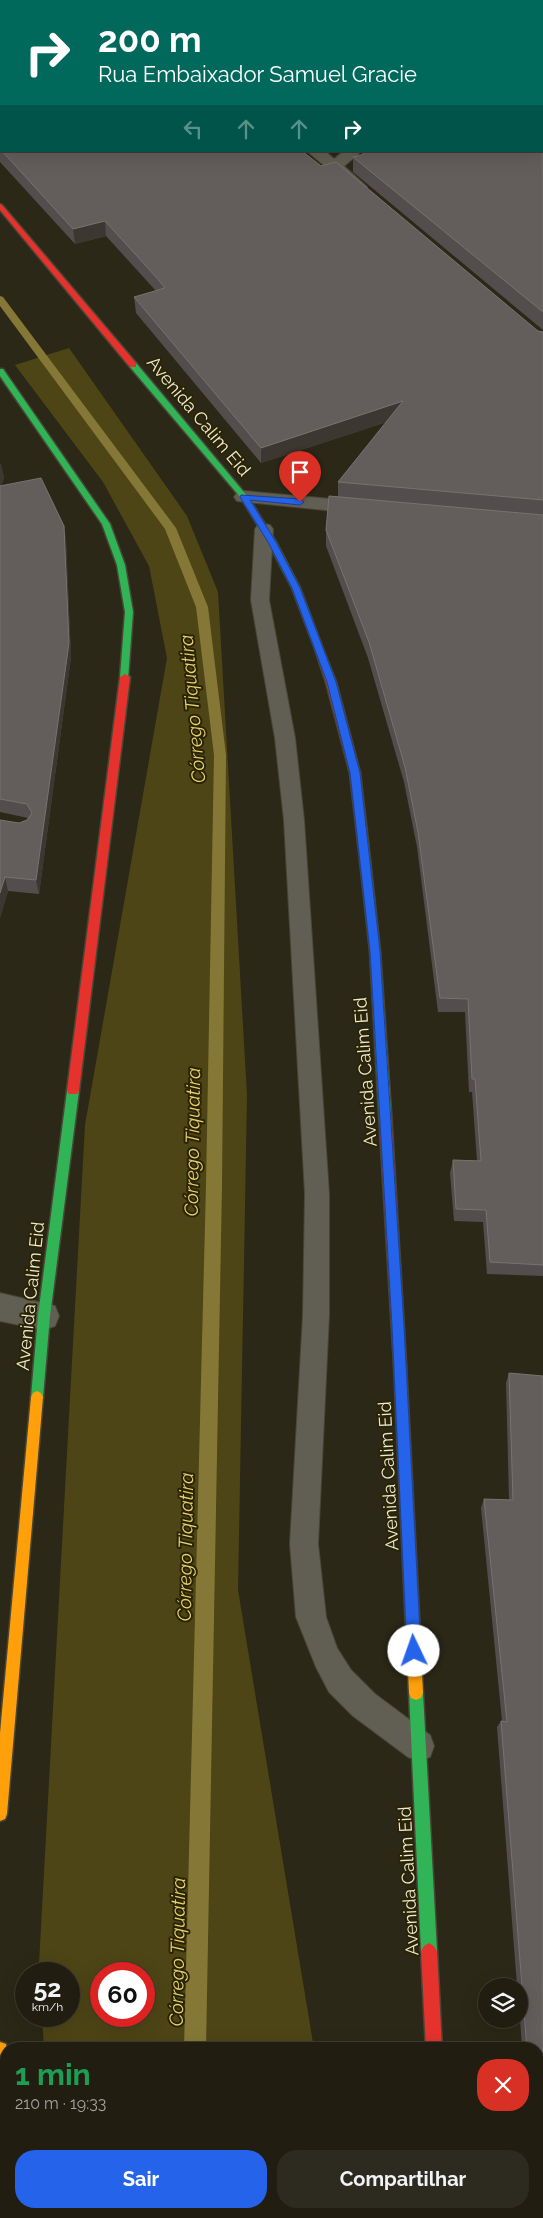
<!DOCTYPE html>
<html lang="pt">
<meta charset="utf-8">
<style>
body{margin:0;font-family:Raleway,sans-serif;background:#2d2b1f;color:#f1f3f6;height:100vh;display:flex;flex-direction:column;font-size:19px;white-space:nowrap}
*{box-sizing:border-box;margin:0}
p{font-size:16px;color:#a2a29f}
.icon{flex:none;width:28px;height:28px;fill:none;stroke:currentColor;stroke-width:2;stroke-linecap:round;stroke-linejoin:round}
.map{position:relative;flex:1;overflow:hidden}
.panel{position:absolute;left:0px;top:2042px;width:544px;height:176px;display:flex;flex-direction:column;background:#211e11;border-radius:20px 20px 0 0;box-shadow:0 5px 20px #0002,0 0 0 1px #3e3c31}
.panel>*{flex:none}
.hud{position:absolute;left:0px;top:0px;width:544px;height:152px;box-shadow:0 5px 20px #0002,0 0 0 1px #3e3c31;background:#00695c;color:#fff;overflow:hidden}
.buttons{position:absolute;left:478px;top:1978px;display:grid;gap:10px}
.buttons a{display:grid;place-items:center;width:50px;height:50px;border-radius:50%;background:#211e11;box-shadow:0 5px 20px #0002,0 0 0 1px #3e3c31;font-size:25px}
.speed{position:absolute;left:15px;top:1962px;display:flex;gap:10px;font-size:25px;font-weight:700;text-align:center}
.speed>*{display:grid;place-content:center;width:65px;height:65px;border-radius:50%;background:#211e11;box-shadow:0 5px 20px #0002,0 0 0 1px #3e3c31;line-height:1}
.speed small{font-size:12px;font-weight:400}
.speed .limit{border:8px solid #d22;background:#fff;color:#111}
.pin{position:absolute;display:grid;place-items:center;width:42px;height:42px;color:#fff;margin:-51px -21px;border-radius:50% 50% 50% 0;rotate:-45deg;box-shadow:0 0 5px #0007}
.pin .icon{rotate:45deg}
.me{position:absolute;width:55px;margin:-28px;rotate:357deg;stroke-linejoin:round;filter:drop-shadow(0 0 4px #0008)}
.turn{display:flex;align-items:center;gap:18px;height:105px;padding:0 15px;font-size:22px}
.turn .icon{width:65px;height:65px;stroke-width:2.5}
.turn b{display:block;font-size:35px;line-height:42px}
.lanes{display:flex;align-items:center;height:48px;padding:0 15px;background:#0003;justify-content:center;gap:25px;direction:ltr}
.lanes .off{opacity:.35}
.round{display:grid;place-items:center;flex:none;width:52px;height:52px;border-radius:20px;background:#2d2b1f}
.headline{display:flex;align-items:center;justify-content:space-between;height:85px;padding:0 15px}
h1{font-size:30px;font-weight:700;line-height:38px;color:#1e9e55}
.cta{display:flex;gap:10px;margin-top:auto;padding:10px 15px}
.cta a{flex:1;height:58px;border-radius:20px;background:#2563eb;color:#fff;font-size:20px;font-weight:700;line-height:58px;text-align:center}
.cta a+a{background:#2d2b1f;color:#f1f3f6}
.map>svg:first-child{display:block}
</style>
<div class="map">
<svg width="543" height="2218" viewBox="0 0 543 2218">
<rect width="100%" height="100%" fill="#2c2817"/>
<path fill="#4e4516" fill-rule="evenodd" d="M69 348 187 516 218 592 247 1095 238 1590 314 2049H44L42 2016H69V1974H40L39 1964 85 1125 167 658 149 566 103 482 15 365ZM101 1974H144V2016H101Z
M71 2213V2212L298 2213 297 2218H73Z"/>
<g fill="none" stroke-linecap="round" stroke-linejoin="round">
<path fill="#857837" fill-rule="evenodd" d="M0 296 3 297 176 528 208 607 226 755 222 1185 206 2049H184L206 1185 214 755 196 607 165 529 0 306Z
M181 2212H203L202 2218H180Z"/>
<g stroke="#494637" stroke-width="2">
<path id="lane" d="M264 524 270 525 273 529 269 600 295 738 304 820 329 1194V1315L318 1544 326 1617 337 1648 351 1670 375 1694 430 1735 434 1746 430 1757 419 1761 408 1757 353 1716 329 1692 316 1667 296 1617 290 1544 303 1315 305 1194 284 820 275 738 251 600 255 529 258 525Z"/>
</g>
<g stroke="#494637" stroke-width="2">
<path id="street" d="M307 151H325L334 159 344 151H362L344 166 367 187 365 190H353Z
M244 491 364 502 371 504 374 508 371 512 364 514 237 501 234 497 237 493Z
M0 1293 55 1306 59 1316 55 1326 44 1330 0 1321Z"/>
</g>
<g stroke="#494637" stroke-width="3">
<path id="fast" d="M130 363H136L248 497 276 542 300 588 323 649 322 651 319 652 315 649 292 588 268 542 241 498 130 367Z
M0 369H3L110 524 125 565 133 612 128 679 125 680 120 677 125 612 117 565 102 524 0 376Z
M363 838 368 842 380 951 391 1112 389 1115H381L379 1112 370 951 358 842Z
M73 1086 77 1088 79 1091 50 1316 43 1397 41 1401 37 1403 33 1401 31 1397 38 1316 67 1091 69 1088Z
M416 1686 421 1688 423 1693 437 1951 434 1956 429 1959 424 1956 421 1951 409 1693 411 1688Z
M395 2212H411L410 2218H394Z"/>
</g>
<g stroke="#494637" stroke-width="3">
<path id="slow" d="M400 1358 404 1360 406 1364 423 1693 421 1698 416 1700 411 1698 409 1693 394 1364 396 1360Z
M37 1391 41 1393 43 1397 7 1814 5 1819 0 1821V1733L31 1397 33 1393Z
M0 2042 6 2044 7 2049 6 2207 0 2205Z"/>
</g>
<g stroke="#494637" stroke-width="3">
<path id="jam" d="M0 204 2 205 136 363V367H130L0 210Z
M319 646 323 649 336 682 360 773 368 842 363 846 358 842 350 773 326 682 315 649Z
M125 674 130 677 79 1091 77 1094H69L67 1091 120 677Z
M385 1107 389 1109 391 1112 406 1364 404 1368 400 1370 396 1368 394 1364 379 1112 381 1109Z
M429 1943 434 1946 437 1951 442 2049H426L421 1951 424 1946Z
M436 2212H452L453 2218H437Z"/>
</g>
<use href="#lane" fill="#615e53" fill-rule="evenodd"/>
<use href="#street" fill="#615e53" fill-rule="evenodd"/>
<use href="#fast" fill="#30b455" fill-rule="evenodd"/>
<use href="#slow" fill="#ff9f0a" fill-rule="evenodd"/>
<use href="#jam" fill="#e5322d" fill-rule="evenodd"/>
</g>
<path fill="#534d4d" d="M0 0H543V330L353 172V157L542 151V1H1V151H302L321 166 538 331 543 332V1276L487 1274 483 1222 454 1221 450 1173 453 1160 477 1161 472 1092H469L465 1012H438L417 847 404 782 368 658 326 546V530L338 496V482L387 422 261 463 136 313 134 297 156 291 106 236 75 244 0 162Z
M0 463 4 478 1 486 64 526 66 540 71 657 39 894 8 891 0 918V820L19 823 27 820 28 818 0 812Z
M509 1373 543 1376V2206H540L538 2205V2049H522L519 2003V1986H517L497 1727 501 1721H502L481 1508 484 1499 509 1500 506 1383Z"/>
<path fill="#3c3731" d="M105 221 106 236 75 244 73 229Z
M403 401 402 417 261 463V448Z
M1 463 4 478 0 489V467Z
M64 526 66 540 71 657 39 894 36 880Z
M5 877 8 891 0 918V893Z"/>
<path fill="#635e5c" stroke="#78736f" d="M0 0H543V90L542 91V1H1V151L0 149V20L1 15 0 14Z
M542 101H543V312L353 157 361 155 366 151H542Z
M2 151H302L321 166 336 162 538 331 543 332V500L338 482 403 401 261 448 134 297 165 288 156 277 105 221 73 229Z
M41 478 64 526 69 643 36 880 5 877 0 893V820L19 823 27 820 32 813 27 804 0 799V486Z
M329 496 543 515V1265L490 1262 486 1210 456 1209 453 1160 481 1161 475 1079H472L468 999 440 998 418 832 405 767 369 642 326 530Z
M509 1373 543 1376V2206H540L538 2179V2049H527L501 1721 507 1722 484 1499 513 1500Z"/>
<path fill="#2563eb" stroke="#184099" d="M241 495 300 499 304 502 300 505 250 500 276 542 300 588 336 682 360 773 380 951 404 1326 421 1651 419 1656 414 1658 409 1656 407 1651 392 1326 370 951 350 773 327 682 292 588 268 542 240 497Z"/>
<g text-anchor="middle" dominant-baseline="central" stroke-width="4" stroke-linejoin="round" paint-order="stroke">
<g font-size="18" fill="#ece9d6" stroke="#2b2404">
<text transform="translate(199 416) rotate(50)">Avenida Calim Eid</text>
<text transform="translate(365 1072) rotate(-94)">Avenida Calim Eid</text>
<text transform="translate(30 1296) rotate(-84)">Avenida Calim Eid</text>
<text transform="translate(388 1476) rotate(-93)">Avenida Calim Eid</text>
<text transform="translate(408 1881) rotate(-93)">Avenida Calim Eid</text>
</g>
<g font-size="19" font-style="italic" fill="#e6d16e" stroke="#2b2404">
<text transform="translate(192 709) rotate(-95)">Córrego Tiquatira</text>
<text transform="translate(192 1142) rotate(-89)">Córrego Tiquatira</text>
<text transform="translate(185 1547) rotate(-89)">Córrego Tiquatira</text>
<text transform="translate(177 1952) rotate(-89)">Córrego Tiquatira</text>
</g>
</g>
</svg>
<div class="buttons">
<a><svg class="icon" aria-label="layers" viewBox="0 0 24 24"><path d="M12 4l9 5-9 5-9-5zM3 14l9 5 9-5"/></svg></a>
</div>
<div class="speed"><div>52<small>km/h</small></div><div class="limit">60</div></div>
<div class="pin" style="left:300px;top:502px;background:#d93025"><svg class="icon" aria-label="arrive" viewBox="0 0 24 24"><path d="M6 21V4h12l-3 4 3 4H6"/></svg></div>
<svg class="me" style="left:414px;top:1651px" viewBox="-20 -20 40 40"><circle r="19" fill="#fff"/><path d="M0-13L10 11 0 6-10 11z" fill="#2563eb"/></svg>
<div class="hud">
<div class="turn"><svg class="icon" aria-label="right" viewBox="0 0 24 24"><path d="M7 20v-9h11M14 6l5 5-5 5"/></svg><div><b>200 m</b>Rua Embaixador Samuel Gracie</div></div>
<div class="lanes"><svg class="icon off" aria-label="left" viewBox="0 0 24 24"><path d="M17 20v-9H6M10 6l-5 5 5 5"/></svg><svg class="icon off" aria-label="ahead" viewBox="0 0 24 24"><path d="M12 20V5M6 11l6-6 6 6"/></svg><svg class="icon off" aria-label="ahead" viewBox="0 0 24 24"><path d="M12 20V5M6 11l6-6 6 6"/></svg><svg class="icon" aria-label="right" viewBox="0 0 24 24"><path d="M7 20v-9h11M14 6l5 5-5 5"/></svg></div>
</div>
<section class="panel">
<div class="headline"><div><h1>1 min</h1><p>210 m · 19:33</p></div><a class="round" style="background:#d93025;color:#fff"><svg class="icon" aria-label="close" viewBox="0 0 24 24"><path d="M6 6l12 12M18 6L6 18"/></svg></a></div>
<div class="cta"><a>Sair</a><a>Compartilhar</a></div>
</section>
</div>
